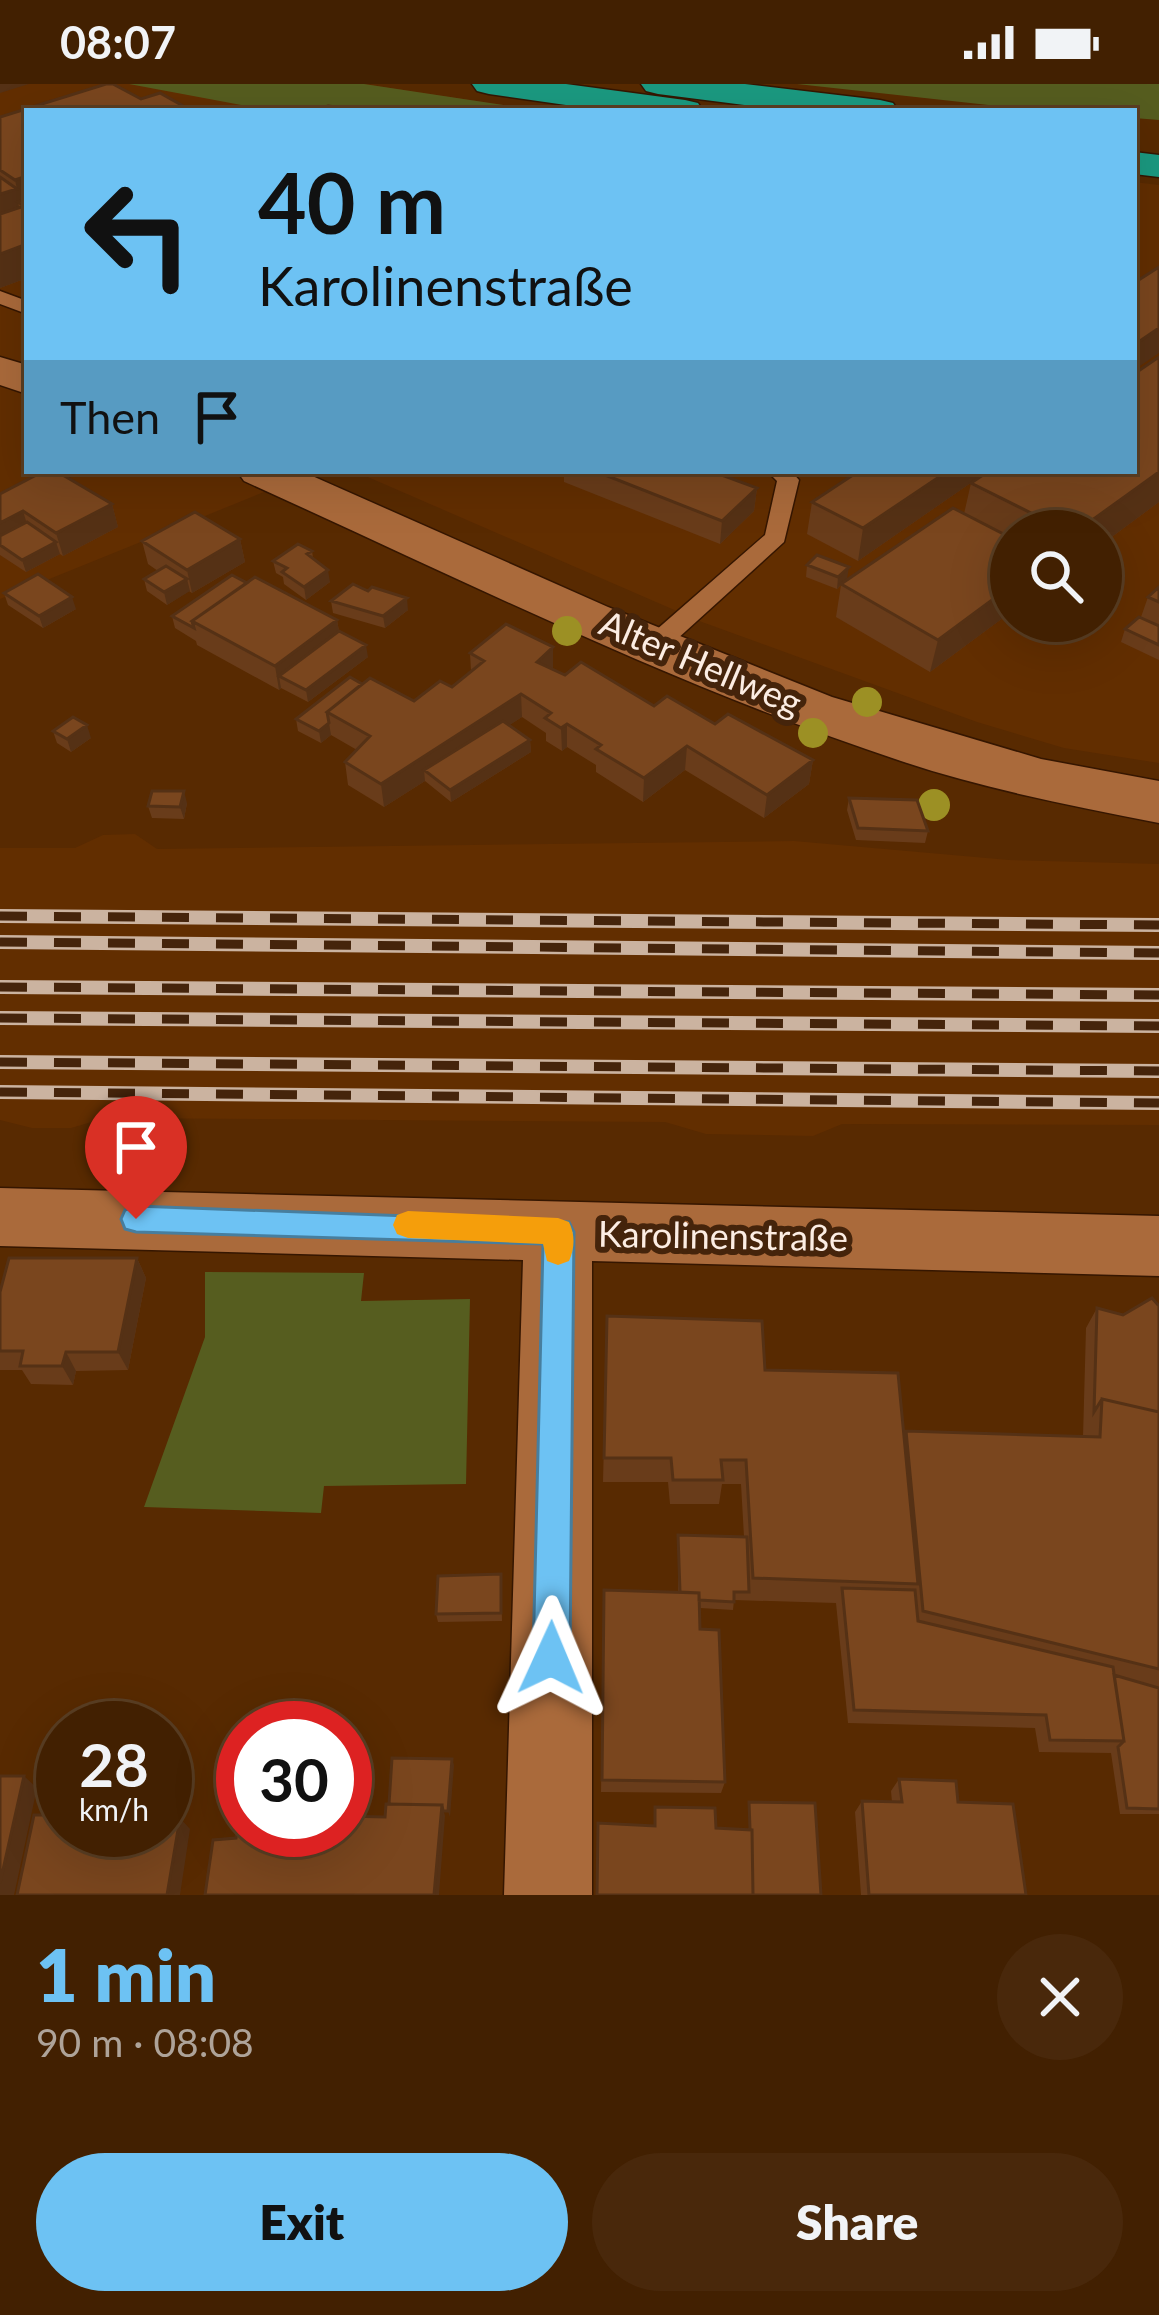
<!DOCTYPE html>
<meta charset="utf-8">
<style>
body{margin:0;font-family:Lato,sans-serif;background:#49280b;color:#f1f3f6;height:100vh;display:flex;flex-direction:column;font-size:45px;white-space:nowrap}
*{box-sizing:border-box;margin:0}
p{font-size:39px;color:#aea399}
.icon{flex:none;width:66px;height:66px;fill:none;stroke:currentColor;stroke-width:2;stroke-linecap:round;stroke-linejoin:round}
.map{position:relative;height:1811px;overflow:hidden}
.drawer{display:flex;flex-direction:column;background:#422001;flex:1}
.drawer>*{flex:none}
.hud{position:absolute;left:24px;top:24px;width:1113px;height:366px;border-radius:0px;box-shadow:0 12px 48px #0002,0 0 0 3px #5a3e23;background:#6dc2f3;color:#111;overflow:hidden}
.controls{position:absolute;left:990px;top:426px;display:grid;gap:24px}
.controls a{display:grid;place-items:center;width:132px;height:132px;border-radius:50%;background:#422001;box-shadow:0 12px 48px #0002,0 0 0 3px #5a3e23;font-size:60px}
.speed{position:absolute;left:36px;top:1617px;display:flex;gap:24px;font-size:60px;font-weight:700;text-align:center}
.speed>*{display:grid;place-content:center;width:156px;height:156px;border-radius:50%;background:#422001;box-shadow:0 12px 48px #0002,0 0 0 3px #5a3e23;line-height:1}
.speed small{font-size:30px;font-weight:400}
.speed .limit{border:18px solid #d22;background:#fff;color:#111}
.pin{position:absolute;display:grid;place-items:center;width:102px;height:102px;color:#fff;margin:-123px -51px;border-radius:50% 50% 50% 0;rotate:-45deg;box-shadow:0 0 12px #0007}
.pin .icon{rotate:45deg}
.me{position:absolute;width:132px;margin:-66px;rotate:1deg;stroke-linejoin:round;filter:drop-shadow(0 0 9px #0008)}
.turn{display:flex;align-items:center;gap:42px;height:252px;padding:0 36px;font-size:54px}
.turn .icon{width:156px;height:156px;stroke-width:2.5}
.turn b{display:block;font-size:84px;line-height:102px}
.then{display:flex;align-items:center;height:114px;padding:0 36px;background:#0003;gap:24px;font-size:45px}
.round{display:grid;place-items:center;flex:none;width:126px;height:126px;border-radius:63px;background:#49280b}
.summary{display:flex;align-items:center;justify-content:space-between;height:204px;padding:0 36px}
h1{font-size:72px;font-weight:800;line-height:90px;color:#6dc2f3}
.button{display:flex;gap:24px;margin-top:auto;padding:24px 36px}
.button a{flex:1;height:138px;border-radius:72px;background:#6dc2f3;color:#111;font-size:48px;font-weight:800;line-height:138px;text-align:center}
.button a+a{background:#49280b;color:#f1f3f6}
.status{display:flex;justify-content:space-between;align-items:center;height:84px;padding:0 60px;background:#422001;direction:ltr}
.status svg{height:33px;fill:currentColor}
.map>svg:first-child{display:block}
</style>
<div class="status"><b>08:07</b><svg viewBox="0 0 49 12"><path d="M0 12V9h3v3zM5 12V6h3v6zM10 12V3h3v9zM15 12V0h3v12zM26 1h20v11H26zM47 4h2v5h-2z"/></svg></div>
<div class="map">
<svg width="1159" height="1811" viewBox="0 0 1159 1811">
<rect width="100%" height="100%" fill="#582a01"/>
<path fill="#622e00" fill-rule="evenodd" d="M0 0H364L543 27H27V387H316L0 515Z
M1134 98 1159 101V679L1064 664 977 638 702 538 354 387H1134ZM1011 447H1101V537H1011Z
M135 750 157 765 794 757 1009 776 1159 780V1041L842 1040 813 1052 706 1050 665 1038 105 1034 71 1044H32L0 1036V764H75L103 751Z"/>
<path fill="#565d1f" d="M129 0H364L543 27H274Z
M797 0H1159V36L1134 34V27H1042Z
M205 1188 364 1189 361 1217 470 1215 466 1400 324 1402 321 1429 144 1423 205 1253Z"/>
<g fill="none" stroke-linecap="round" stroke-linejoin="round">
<g stroke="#351600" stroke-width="3">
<path id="lane" d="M0 207 27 217V230L0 220Z
M51 387H79L0 427V411Z
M767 387H791L799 396 784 458 665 566H647L644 560 647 554 765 451 777 397Z"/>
</g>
<g stroke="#351600" stroke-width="3">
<path id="street" d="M0 1104 1159 1132V1192L592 1177V1811H504L523 1176 0 1162Z"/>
</g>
<g stroke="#351600" stroke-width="3">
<path id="secondary" d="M0 273 27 281V310L0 301Z
M237 387H301L608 523 832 613 1041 675 1159 697V739C1072 722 985 705 901 677 674 602 461 495 244 397Z"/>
</g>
<g stroke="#351600" stroke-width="3">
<path id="highway" d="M472 0H566L685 16 698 19 703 27H608L489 10 477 7Z
M641 0H745L880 16 893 19 898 27H792L658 10 646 7Z
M1134 68 1159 71V93L1134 90Z"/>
</g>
<use href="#lane" fill="#aa6a3b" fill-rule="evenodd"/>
<use href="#street" fill="#aa6a3b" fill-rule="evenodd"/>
<use href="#secondary" fill="#aa6a3b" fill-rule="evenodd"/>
<use href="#highway" fill="#1b9a81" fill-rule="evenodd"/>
<g stroke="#cbb3a0" stroke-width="14">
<path id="rail" d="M0 832 1159 841
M0 858 1159 869
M0 903 1159 911
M0 934 1159 942
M0 978 1159 987
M0 1008 1159 1019"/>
</g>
<use href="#rail" stroke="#45240b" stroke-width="9" stroke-dasharray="27" stroke-linecap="butt"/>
</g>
<g fill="#9c9024">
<circle cx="567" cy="547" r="15"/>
<circle cx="867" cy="618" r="15"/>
<circle cx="813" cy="649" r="15"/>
<circle cx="934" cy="721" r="16"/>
</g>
<path fill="#693c1a" d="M106 0 27 194 0 204V33Z
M564 387H711L757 404 754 427 720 460 564 398Z
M988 387 858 477 807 450 812 418Z
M971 399 1159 418 1101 461V447H1011V528L930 588 836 533 841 501 837 505 806 493 807 481 847 495 842 499 964 430Z
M0 410 112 420 118 443 63 472 60 470 26 488 0 471Z
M240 455 245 478 192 509 189 507 167 521 147 507 144 495 158 487 148 480 142 457Z
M312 467 313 474 330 498 306 516 284 500 283 493 276 489 273 477Z
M247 499 337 536 339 547 368 573 308 618 281 604 279 606 197 561 196 557 175 544 172 532Z
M1159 503V576L1121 558 1125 545 1141 533 1148 513Z
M4 509 76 525 43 544 8 521Z
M331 517 408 526 385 544 333 529Z
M470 569 553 586 654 622 715 640 813 676 809 700 764 734 685 686 643 718 596 688V681L567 663 562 667 546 657V649L522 633 509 641 530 656 531 668 451 718 425 697 384 723 348 701 345 678 357 666 331 651 321 659 298 647 296 635 362 600 414 617 452 603 471 587Z
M53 647 91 654 71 668 57 659Z
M849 714 928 747 925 759 856 756 847 726Z
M187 719 184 735 152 734 148 722Z
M137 1174 146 1194 128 1286 76 1287 73 1301 31 1300 22 1286H0V1208Z
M1159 1222V1730H1120L1111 1669 1039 1668 1035 1644 848 1639 836 1519 734 1516 733 1526 700 1524V1545L725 1698 721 1709 601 1708 604 1506 678 1508V1451L744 1453 741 1400H722L719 1420H670L668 1398H603L607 1232 765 1286 904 1353 906 1347 1083 1353 1086 1244 1097 1224 1123 1231Z
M501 1490 502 1537 438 1538 436 1530Z
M899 1695 958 1718 1026 1811H861L855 1728 862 1717 892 1718 891 1707Z"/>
<path fill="#553115" d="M0 0H29L0 9Z
M27 92V125L18 118 20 127 0 134V110L17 105 15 96Z
M27 160V194L0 204V170Z
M1159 244V269L1134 286V261Z
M948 387H988L858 477 863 444Z
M1159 388V418L1101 461V447H1077Z
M757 404 754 427 720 460 722 437Z
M112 420 118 443 63 472 56 449Z
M23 427 30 450 0 461V439Z
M240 455 245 478 192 509 187 486Z
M56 458 60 470 26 488 22 476Z
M849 483 847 495 837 505 838 493Z
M328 486 330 498 306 516 304 503Z
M187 495 190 507 167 521 164 508Z
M1011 502V528L930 588 938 556Z
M72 513 76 525 43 544 39 532Z
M407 514 408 526 385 544 383 532Z
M337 536 341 559 279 592 281 604 279 606 275 582Z
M366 561 368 573 308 618 306 606Z
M553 563V587L537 578Z
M521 610 522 633 432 692 424 686 425 697 384 723 381 700Z
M329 639 331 651 321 659 319 647Z
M567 640V663L562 667 561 644Z
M87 641 91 654 71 668 67 655Z
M530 656 531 668 451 718 450 706Z
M687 662 685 686 643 718 644 694Z
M813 676 809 700 764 734 767 711Z
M184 707 187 719 184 735 180 723Z
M137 1174 146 1194 128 1286 118 1268Z
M66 1268 76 1287 73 1301 62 1282Z
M452 1675 454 1681 450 1733 448 1727Z
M24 1692 37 1704 14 1811H0V1799Z
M442 1721 445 1732 439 1811H434Z
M180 1734 190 1745 180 1811H167Z"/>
<path fill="#7a461e" stroke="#553115" stroke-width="3" d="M106 0H113L141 15 160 9 192 27H27V92L15 96 0 86V33Z
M328 22 368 27H313Z
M0 93 17 105 0 110Z
M27 115V160L0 170V130L24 122 18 118Z
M1159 183V244L1134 261V199Z
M1159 273V388L1077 447H1067L971 399 989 387H1134V290Z
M44 387H56L112 420 56 449 23 427 0 439V410Z
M595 387H711L757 404 722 437Z
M859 387H948L863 444 812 418Z
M953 424 1011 454V502L938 556 841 500Z
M195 428 240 455 187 486 142 457Z
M27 438 56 458 22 476 0 461V452Z
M298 460 312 467 307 470 328 486 304 503 282 488 287 484 273 477Z
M817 471 849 483 838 493 807 481Z
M166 482 187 495 164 508 144 495Z
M38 490 72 513 39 532 4 509Z
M232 491 247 499 192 537 194 544 172 532Z
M255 493 337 536 275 582 192 537Z
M353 500 368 507 372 503 407 514 383 532 331 517Z
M1159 503V518L1148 513Z
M1139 533 1159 542V561L1125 545Z
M506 540 553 563 537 578 565 591 581 578 654 622 667 612 715 640 728 630 813 676 767 711 687 662 644 694 596 665 601 661 567 640 561 644 545 634 551 629 521 610 381 700 345 678 370 652 327 628 370 594 414 617 440 597 452 603 484 577 470 569Z
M339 547 366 561 306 606 279 592Z
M350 593 362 600 327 628 329 639 319 647 296 635Z
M73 633 87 641 67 655 53 647Z
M503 637 530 656 450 706 424 686Z
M152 707H184L180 723 148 722Z
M849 714 917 716 928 747 858 744Z
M9 1174H137L118 1268H66L62 1282H20L23 1267H0V1208Z
M1152 1214 1159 1222V1328L1102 1315 1094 1328 1097 1224 1123 1231Z
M607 1232 762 1237 765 1286 898 1289 918 1500 753 1494 746 1376H721L723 1396H673L671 1374H604Z
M1102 1315 1159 1328V1585L923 1527 906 1347 1100 1353Z
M678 1451 747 1453 749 1508H734V1518L699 1516V1509L680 1508Z
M501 1490V1529L436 1530 438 1492Z
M842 1504 915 1506 918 1537 1113 1583 1124 1657 1050 1656 1046 1631 854 1626Z
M604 1506 699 1509 700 1545 719 1546 725 1698 602 1696Z
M1114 1591 1159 1604V1725L1127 1724 1118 1663 1124 1657Z
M392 1674 452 1675 448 1727H443L442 1721 389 1720Z
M0 1692H24L0 1799Z
M899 1695 956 1697 958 1718 1013 1720 1026 1811H869L862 1717 902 1718Z
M749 1718 815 1719 821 1811H753L752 1746 750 1745Z
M386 1720 442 1721 434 1811H205L213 1756 236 1754 239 1728H243V1746H345V1732L385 1733Z
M655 1723 715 1724 716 1744 752 1746 753 1811H764H597L598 1739 655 1742Z
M34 1731H63V1746H165V1734H180L167 1811H17Z"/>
<path fill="#6dc2f3" stroke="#477e9e" stroke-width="3" d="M136 1122 569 1138 574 1148 570 1574 564 1587 551 1592 538 1587 533 1574 543 1160 136 1148 125 1145 121 1135 125 1126Z"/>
<path fill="#f59e0b" d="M408 1127 558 1134 569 1138C575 1151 575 1163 569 1177L558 1181 547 1177 543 1160 408 1154 397 1150 393 1141 397 1131Z"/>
<g text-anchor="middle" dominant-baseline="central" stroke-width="12" stroke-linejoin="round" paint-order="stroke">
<g font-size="36" fill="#fcede3" stroke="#45240b">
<text transform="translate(701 578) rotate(23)">Alter Hellweg</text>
<text transform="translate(723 1151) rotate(1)">Karolinenstraße</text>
</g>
</g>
</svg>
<div class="controls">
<a><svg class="icon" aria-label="search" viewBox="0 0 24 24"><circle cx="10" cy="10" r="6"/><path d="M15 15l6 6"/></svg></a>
</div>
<div class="speed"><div>28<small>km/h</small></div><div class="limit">30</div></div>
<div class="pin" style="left:136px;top:1135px;background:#d93025"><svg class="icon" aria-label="arrive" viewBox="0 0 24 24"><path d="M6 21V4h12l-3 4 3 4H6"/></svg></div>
<svg class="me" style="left:551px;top:1574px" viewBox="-20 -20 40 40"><path d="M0-17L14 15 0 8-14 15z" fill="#6dc2f3" stroke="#fff" stroke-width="4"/></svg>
<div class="hud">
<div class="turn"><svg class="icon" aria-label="left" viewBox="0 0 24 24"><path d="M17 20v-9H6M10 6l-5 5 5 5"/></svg><div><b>40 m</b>Karolinenstraße</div></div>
<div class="then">Then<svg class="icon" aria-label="arrive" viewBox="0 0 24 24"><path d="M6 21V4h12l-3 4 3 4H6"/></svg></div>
</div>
</div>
<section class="drawer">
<div class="summary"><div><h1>1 min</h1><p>90 m · 08:08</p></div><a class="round"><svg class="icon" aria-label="close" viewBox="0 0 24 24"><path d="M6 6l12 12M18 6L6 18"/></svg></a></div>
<div class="button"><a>Exit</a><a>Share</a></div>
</section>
